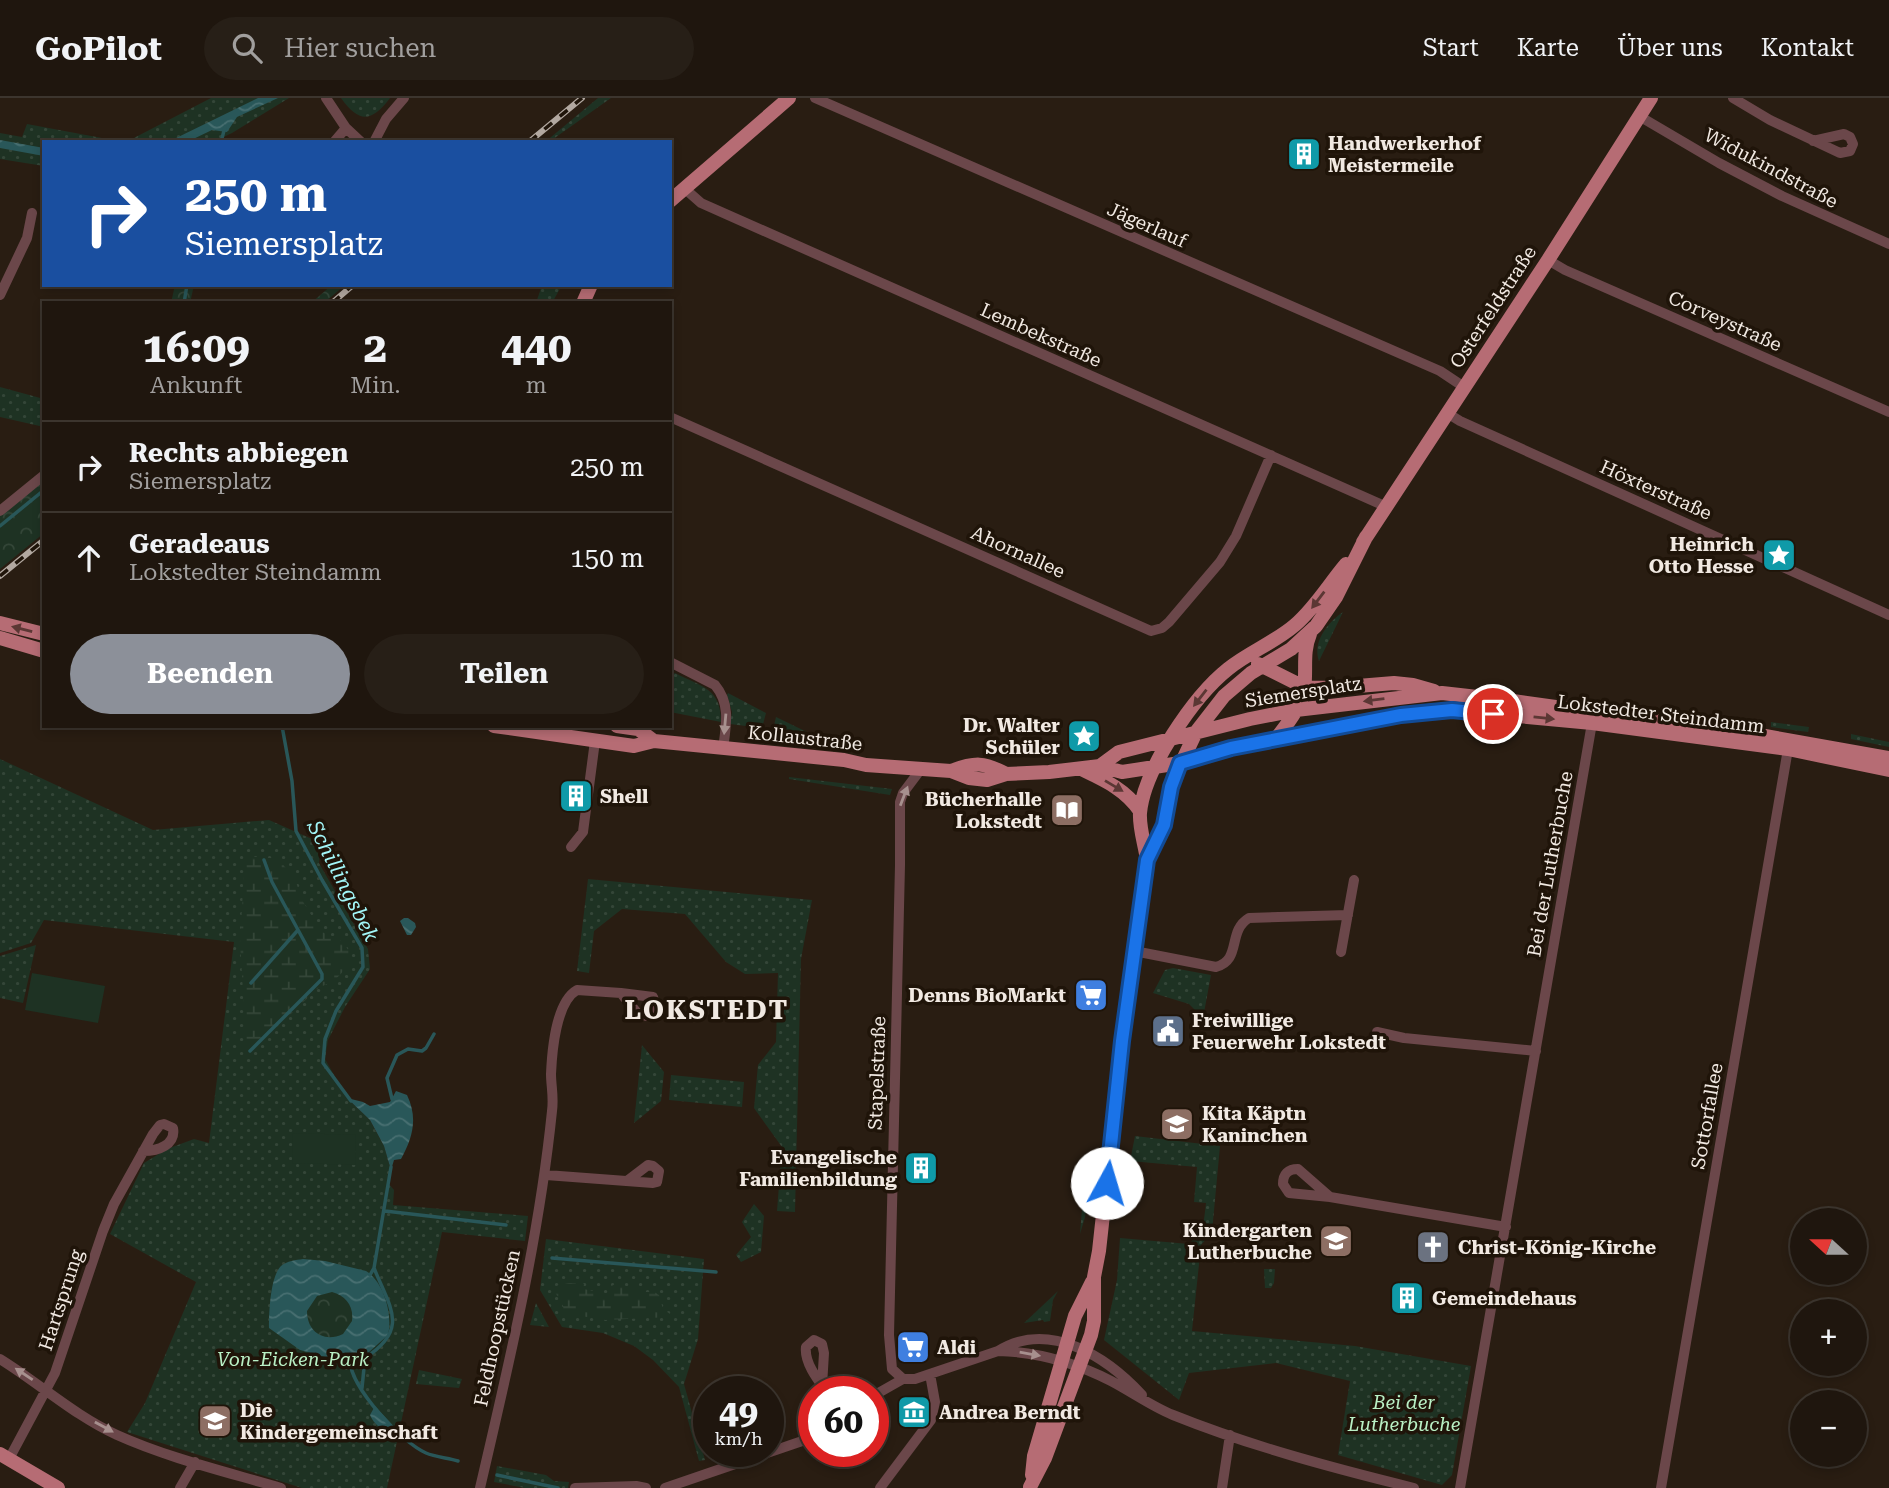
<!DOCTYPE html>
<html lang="de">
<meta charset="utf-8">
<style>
body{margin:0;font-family:"Roboto Serif",serif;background:#271f17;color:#f1f3f6;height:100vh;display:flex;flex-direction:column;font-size:26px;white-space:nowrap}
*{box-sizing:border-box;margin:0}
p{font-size:23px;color:#a19f9e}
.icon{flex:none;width:38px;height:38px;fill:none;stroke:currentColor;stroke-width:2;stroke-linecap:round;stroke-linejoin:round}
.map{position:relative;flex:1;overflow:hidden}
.panel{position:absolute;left:42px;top:203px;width:630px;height:427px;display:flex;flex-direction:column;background:#1f160e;border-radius:0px;box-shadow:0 4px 10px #0003,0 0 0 2px #3c352e}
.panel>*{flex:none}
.guide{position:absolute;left:42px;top:42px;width:630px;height:147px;border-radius:0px;box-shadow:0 4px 10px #0003,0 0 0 2px #3c352e;background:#1a4fa0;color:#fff;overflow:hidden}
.needle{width:46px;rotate:291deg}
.tools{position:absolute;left:1790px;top:1110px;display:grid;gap:14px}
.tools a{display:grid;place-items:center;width:77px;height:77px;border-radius:50%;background:#1f160e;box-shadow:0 4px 10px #0003,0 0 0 2px #3c352e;font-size:35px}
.speed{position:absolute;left:693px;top:1278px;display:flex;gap:14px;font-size:35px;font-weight:700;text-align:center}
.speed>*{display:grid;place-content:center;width:91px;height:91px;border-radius:50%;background:#1f160e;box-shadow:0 4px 10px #0003,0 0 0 2px #3c352e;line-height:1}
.speed small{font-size:18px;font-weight:400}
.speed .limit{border:10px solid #d22;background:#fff;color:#111}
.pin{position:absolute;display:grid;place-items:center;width:60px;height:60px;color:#fff;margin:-30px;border:4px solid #fff;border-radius:50%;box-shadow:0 2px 7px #0007}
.me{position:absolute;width:77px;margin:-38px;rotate:6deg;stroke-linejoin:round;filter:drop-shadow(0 0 5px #0008)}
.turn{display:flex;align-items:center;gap:24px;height:147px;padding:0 28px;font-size:32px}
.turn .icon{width:91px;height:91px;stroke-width:2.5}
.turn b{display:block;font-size:49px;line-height:60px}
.eta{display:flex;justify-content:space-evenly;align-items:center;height:119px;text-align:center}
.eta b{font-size:42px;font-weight:700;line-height:49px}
.primary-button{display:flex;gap:14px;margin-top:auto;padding:14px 28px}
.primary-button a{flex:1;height:80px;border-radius:42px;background:#8c9099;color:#fff;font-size:28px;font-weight:700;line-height:80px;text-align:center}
.primary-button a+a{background:#271f17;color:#f1f3f6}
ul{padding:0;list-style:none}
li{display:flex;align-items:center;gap:21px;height:91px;padding:0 28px;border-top:2px solid #3c352e}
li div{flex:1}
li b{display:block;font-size:26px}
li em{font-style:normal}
header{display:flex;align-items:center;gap:42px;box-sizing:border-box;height:98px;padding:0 35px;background:#1f160e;border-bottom:2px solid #3c352e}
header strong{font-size:33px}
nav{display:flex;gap:38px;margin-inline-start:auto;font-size:24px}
.search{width:490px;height:63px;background:#271f17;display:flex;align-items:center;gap:18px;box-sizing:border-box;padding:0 24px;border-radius:38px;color:#a19f9e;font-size:26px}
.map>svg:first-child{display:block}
</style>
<header>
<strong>GoPilot</strong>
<div class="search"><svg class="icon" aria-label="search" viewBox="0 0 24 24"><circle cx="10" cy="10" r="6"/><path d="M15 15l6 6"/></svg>Hier suchen</div>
<nav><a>Start</a><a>Karte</a><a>Über uns</a><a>Kontakt</a></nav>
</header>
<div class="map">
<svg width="1889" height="1390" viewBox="0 0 1889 1390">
<defs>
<pattern id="green-dots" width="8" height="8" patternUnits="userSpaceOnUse" patternTransform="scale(1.75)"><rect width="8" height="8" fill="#1e3223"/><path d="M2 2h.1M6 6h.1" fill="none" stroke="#344638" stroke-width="1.8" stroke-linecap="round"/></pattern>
<pattern id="forest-crowns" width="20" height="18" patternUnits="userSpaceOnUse" patternTransform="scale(1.75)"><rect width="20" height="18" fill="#1e3223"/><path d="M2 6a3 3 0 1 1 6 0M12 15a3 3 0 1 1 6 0" fill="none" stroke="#344638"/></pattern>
<pattern id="wetland-marsh" width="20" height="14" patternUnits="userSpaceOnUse" patternTransform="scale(1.75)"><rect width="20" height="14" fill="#1e3223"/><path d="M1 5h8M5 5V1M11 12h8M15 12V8" fill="none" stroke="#344638"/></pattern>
<pattern id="water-waves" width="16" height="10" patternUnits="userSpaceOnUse" patternTransform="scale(1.75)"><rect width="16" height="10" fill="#295759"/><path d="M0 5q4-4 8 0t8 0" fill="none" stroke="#486f71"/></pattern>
</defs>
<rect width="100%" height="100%" fill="#291d12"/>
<path fill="url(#green-dots)" d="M211 0H289L232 35 213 44H44V68L0 61V35L22 39 27 26 118 43 130 42Z
M341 0H390C371 25 359 25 341 0Z
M598 0H611L549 44H545Z
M542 187H562L552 205H536Z
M0 289 44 301V329L0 319Z
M1343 514 1319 563C1312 544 1328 524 1343 514Z
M675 575C702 589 721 590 721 624L670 614V579Z
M728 595 766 615 762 630 730 626 732 614 727 597Z
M776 619 811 636V638L773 632Z
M1771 624 1809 629 1808 634 1771 629Z
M1851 636 1889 644V649L1851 641Z
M0 661 153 732 269 722 321 745 319 765 368 851 370 871 345 909 328 942 325 961 347 1000 370 1022 374 1030 384 1048 391 1072 388 1085 394 1092 393 1107 528 1118 525 1143 442 1134 387 1390H302L127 1334 145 1305 196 1184 110 1136 144 1065 167 1051 194 1041 209 1045 234 844 44 822 31 845 0 855Z
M789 679 892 691 890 697 789 681Z
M588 781 812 802 801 861 795 1114 777 1113 782 1049 754 1010 758 967 776 944 778 875 745 876 726 864 685 816 622 811 594 833 589 875 577 873Z
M36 847 23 905 0 900V858Z
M1173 870 1211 877 1203 920 1189 906 1153 895 1165 872Z
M642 947 664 974 661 1003 634 1025Z
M671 977 744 984 742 1009 669 1002Z
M1135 1038 1220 1048 1212 1134 1201 1147 1192 1233 1355 1248 1471 1268 1452 1377 1442 1387 1338 1357 1350 1283 1276 1265 1189 1275 1179 1302 1104 1242 1117 1182 1120 1140 1189 1146 1203 1130 1206 1105 1194 1104 1197 1069 1130 1063Z
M1084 1086 1089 1089 1085 1119 1080 1136Z
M754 1106 764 1118 761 1154 741 1164 736 1157 751 1139 742 1124Z
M546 1141 704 1161 698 1241 684 1286 705 1362 699 1363 679 1289 653 1262 634 1248 603 1235 562 1229 540 1192Z
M1264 1171H1275L1274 1185 1271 1190H1265Z
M1058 1193 1053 1202 1050 1223 1044 1224 1043 1222 1024 1225Z
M536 1205 549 1229 530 1227Z
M419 1272 462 1281 459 1290 416 1286Z
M497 1368 546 1377 554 1383 569 1384 568 1390H525L494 1384Z"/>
<path fill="url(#forest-crowns)" d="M175 187H194L190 205H171Z
M332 187H345L324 205H311Z
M44 380V435L0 471V417Z
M307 1217a23 23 0 1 1 46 0a23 23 0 1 1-46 0Z"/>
<path fill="url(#wetland-marsh)" d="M245 758 282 761 284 768 294 778 302 802 318 828 327 838 343 843 351 857 349 867 334 883 318 890 247 958 240 844Z
M569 1185 584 1186 583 1191 599 1194 606 1199 610 1189 615 1186 640 1191 643 1194H654L659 1197 663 1211 670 1216V1219L605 1222 575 1217 571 1220 564 1214 563 1208 555 1194 556 1188Z"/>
<path fill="#1e3223" d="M32 875 105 888 98 925 25 912Z
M293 1035 356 1037 355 1067 292 1065Z"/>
<path fill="url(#water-waves)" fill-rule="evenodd" d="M258 0H278L237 19 227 34 212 32 187 44H168Z
M0 42 44 50V58L0 50Z
M404 820H408L415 825 416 829 411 837H407L400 823Z
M396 993 407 997C418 1020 413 1039 401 1061L394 1062 391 1072 384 1048 370 1022 347 1000 363 1004 370 1008 390 1004Z
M303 1161 325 1163 366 1173C384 1184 393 1217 388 1237L369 1254 350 1266 300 1252 269 1230C269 1215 270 1179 281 1168 287 1163 296 1162 303 1161ZM332 1194C346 1198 354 1208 352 1223L343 1236C324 1245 307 1234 307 1213L317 1198Z
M375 1308 403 1339C389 1335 376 1331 370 1317Z"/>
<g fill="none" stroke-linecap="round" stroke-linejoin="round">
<path stroke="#295759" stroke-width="3.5" d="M221 44 225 29
M184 205 187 187
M0 428 44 392
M282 628 292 683 296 733 322 782 362 850 363 869 336 913 325 941 323 965 351 1003
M251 885 298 832
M250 953 322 881V876L272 784 264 762
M392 1001 387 980 397 957 408 951 422 953 426 950 434 936
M385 1113 506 1127
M552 1160 716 1174
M370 1177 374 1170 391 1069
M350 1263C351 1290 401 1344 426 1355 435 1359 448 1360 458 1363
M362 1290 365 1260C410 1231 390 1210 374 1170
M497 1377 558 1390"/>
<path stroke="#6b474a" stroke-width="10" d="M326 0 346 30 361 44
M815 0 1440 273 1464 289
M1733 0 1770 22 1840 55 1850 53 1853 46 1850 39 1844 36 1813 43
M1639 18 1719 65 1782 98 1889 146
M334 44 346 30
M374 44 386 21 404 0
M684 90 701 105 1387 409
M1548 162 1565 172 1889 314
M0 197 27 140 32 115
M1447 315 1460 323 1889 517
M670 319 1151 533 1162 530 1169 524 1220 464 1236 438 1271 357
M0 413 44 377
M670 564 715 587C731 606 726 628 723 651
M571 749 583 734 595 643
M1134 853 1216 869C1242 862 1227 833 1249 820L1348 817
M1341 854 1354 782
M1377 934 1404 940 1536 953
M546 1077 653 1085 657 1084 659 1073 653 1068 648 1067 627 1083
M1330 1099 1289 1095 1283 1086C1283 1076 1288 1071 1298 1071L1330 1099 1506 1129
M998 1253C1038 1254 1076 1265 1111 1283 1132 1294 1151 1308 1173 1317 1250 1348 1333 1370 1414 1390
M0 1261C39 1285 75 1318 117 1337 168 1360 227 1374 281 1390
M903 1281 892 1271 889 1237 900 767V704L903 695 921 671
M822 1288 824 1255 822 1246 814 1242 806 1249C804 1264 817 1281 826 1293
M873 1298 903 1281H915L998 1253C1049 1221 1107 1259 1142 1297
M9 1361 55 1275 103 1133 114 1106 153 1036 160 1027 164 1026 173 1030C176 1047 158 1053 143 1053
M180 1390 195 1364
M480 1390C509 1265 539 1141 552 1013 554 999 551 988 551 976 552 953 556 904 577 892L621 895 638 916 647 918 654 914 656 908 653 899 621 895
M575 1390 636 1388 646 1390
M665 1390 814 1339
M880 1390 931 1322 935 1304 930 1276
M1222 1390 1230 1337
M1460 1390 1592 625
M1661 1390 1788 651"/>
<path stroke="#b66c74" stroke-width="14" d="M670 103 789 0
M583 205 591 187
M1363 444 1548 162 1651 0
M0 525 44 536
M0 540 44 553
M1258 566 1304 589 1334 590 1394 585 1413 587 1434 593
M494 628 634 648 654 643 844 662 866 667 951 673 969 680 987 682 1006 676 1049 674 1100 668 1122 674 1180 665 1231 650 1372 622 1427 613 1453 612 1592 625 1788 651 1889 672
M617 628 638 631 654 643
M1276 641C1287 626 1300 611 1304 592 1307 572 1302 555 1310 536
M1100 668 1119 654 1250 621 1296 612 1442 595 1513 603 1765 638 1889 660
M1081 671C1104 682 1125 691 1140 713
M951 673C975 664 984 664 1006 676
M1147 762C1145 747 1139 730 1140 715 1144 671 1194 598 1228 571 1249 554 1274 545 1295 527 1315 510 1329 486 1346 466
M0 1356 58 1390
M1032 1377 1034 1358 1075 1218 1092 1184
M1030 1389 1045 1360 1091 1237 1094 1223V1179L1099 1153 1122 943 1147 762 1164 727 1173 683 1196 634 1224 598 1251 575 1291 551 1316 528 1336 499 1366 439"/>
<g stroke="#b2a8a0" stroke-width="6">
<path id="rail" d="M529 44 582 0
M332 205 353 187
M0 478 44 442"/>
</g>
<use href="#rail" stroke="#1f1409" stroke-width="3.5" stroke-dasharray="10" stroke-linecap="butt"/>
</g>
<defs><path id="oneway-solid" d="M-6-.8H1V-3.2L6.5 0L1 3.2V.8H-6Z" transform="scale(1.75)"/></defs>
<g fill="#5b3734">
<use href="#oneway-solid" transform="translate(1318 502) rotate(127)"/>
<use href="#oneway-solid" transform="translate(22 531) rotate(-166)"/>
<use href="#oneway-solid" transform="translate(1200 600) rotate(128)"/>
<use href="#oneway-solid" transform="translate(1374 602) rotate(173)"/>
<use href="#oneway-solid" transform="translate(1544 620) rotate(6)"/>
<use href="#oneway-solid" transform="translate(1114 688) rotate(31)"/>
</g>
<g fill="#a7908e">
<use href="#oneway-solid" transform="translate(725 626) rotate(95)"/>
<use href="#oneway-solid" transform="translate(904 698) rotate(-69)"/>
<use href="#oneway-solid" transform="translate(1030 1256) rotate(10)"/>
<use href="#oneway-solid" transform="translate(24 1276) rotate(-146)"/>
<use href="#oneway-solid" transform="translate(104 1329) rotate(29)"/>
</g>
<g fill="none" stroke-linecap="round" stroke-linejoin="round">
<g stroke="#114b97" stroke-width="18">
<path id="route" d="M1107 1085 1122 943 1147 762 1164 727 1171 689 1180 665 1231 650 1401 617 1452 612 1493 616"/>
</g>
<use href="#route" stroke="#1a73e8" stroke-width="12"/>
</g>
<defs>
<g id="building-square" transform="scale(1.75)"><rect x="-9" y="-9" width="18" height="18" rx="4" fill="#0f9aa8" stroke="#1f1409"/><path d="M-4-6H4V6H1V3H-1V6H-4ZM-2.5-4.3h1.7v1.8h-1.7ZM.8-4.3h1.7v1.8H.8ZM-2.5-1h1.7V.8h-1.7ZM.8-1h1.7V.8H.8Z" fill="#fff"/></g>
<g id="sight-square" transform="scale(1.75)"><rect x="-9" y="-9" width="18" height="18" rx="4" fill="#0f9aa8" stroke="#1f1409"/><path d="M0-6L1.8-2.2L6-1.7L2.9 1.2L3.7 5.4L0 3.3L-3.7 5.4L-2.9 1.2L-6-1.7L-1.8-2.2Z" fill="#fff"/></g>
<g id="library-square" transform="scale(1.75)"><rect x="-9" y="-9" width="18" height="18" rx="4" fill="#8d6e63" stroke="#1f1409"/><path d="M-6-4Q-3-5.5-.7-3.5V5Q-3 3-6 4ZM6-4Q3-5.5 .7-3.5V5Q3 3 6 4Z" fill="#fff"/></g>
<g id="supermarket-square" transform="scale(1.75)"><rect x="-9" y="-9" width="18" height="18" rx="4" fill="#3f7fe0" stroke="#1f1409"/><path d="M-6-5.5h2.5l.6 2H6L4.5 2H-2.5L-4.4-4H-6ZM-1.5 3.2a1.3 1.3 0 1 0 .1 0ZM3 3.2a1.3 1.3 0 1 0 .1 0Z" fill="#fff"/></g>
<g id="civic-square" transform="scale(1.75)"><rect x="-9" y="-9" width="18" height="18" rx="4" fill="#5c6f8a" stroke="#1f1409"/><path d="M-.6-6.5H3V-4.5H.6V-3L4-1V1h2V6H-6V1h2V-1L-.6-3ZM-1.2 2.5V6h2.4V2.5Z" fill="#fff"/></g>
<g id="school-square" transform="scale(1.75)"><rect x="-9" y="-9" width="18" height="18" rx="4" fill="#8d6e63" stroke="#1f1409"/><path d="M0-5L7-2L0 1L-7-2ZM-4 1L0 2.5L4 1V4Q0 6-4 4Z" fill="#fff"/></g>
<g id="church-square" transform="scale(1.75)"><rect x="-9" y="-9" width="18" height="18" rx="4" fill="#6b7280" stroke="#1f1409"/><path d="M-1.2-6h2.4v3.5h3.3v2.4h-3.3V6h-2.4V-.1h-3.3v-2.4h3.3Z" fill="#fff"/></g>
<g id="museum-square" transform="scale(1.75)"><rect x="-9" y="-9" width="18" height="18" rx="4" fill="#0f9aa8" stroke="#1f1409"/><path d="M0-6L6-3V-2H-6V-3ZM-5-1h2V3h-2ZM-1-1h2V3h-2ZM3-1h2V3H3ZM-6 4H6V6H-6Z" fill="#fff"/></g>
</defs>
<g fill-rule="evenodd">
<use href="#building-square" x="1304" y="56"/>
<use href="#sight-square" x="1779" y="457"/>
<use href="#sight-square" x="1084" y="638"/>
<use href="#building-square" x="576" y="698"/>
<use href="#library-square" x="1067" y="712"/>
<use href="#supermarket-square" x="1091" y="897"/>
<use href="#civic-square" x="1168" y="933"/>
<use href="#school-square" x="1177" y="1026"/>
<use href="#building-square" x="921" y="1070"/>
<use href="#school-square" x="1336" y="1143"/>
<use href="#church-square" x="1433" y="1149"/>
<use href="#building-square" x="1407" y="1200"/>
<use href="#supermarket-square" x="913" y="1249"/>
<use href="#museum-square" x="914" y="1314"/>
<use href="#school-square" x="215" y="1323"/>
</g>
<g text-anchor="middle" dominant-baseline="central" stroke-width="7" stroke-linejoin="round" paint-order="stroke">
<g font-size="19" font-weight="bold" fill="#f1e9e2" stroke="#1f1409" text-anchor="start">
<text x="1328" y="45">Handwerkerhof<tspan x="1328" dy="22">Meistermeile</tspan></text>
<text x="1754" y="446" text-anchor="end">Heinrich<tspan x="1754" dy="22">Otto Hesse</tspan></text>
<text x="1060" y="627" text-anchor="end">Dr. Walter<tspan x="1060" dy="22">Schüler</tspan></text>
<text x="600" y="698">Shell</text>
<text x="1042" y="701" text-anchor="end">Bücherhalle<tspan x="1042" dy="22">Lokstedt</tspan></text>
<text x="1066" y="897" text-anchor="end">Denns BioMarkt</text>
<text x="1192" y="922">Freiwillige<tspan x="1192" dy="22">Feuerwehr Lokstedt</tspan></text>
<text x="1202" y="1015">Kita Käptn<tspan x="1202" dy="22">Kaninchen</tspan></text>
<text x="897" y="1059" text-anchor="end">Evangelische<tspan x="897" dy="22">Familienbildung</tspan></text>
<text x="1312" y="1132" text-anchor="end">Kindergarten<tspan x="1312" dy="22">Lutherbuche</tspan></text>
<text x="1458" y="1149">Christ-König-Kirche</text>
<text x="1432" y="1200">Gemeindehaus</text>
<text x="937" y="1249">Aldi</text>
<text x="240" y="1312">Die<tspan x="240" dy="22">Kindergemeinschaft</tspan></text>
<text x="939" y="1314">Andrea Berndt</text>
</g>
<g font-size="19" fill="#f1e9e2" stroke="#1f1409">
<text transform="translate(1771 70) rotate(28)">Widukindstraße</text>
<text transform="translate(1147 127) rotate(24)">Jägerlauf</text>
<text transform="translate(1493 209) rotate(-57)">Osterfeldstraße</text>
<text transform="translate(1725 223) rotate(24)">Corveystraße</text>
<text transform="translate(1041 237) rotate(24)">Lembekstraße</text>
<text transform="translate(1656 392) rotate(24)">Höxterstraße</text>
<text transform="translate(1018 454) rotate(24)">Ahornallee</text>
<text transform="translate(1303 594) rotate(-9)">Siemersplatz</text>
<text transform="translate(1661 616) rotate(7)">Lokstedter Steindamm</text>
<text transform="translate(805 640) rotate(6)">Kollaustraße</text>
<text transform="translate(1550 766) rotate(-80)">Bei der Lutherbuche</text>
<text transform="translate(877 975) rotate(-88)">Stapelstraße</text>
<text transform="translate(1707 1018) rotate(-80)">Sottorfallee</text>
<text transform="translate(61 1202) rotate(-72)">Hartsprung</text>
<text transform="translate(497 1230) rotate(-78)">Feldhoopstücken</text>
</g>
<g font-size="19" font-style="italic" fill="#b9f0c5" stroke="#1f1409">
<text x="293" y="1261">Von-Eicken-Park</text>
<text x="1404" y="1304">Bei der<tspan x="1404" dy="22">Lutherbuche</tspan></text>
</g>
<g font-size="21" font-style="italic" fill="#a2f6f8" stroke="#1f1409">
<text transform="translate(343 783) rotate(63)">Schillingsbek</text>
</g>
<g font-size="26" font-weight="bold" letter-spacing="2" fill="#f1e9e2" stroke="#1f1409">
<text x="707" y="912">LOKSTEDT</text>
</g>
</g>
</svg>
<div class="tools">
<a><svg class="needle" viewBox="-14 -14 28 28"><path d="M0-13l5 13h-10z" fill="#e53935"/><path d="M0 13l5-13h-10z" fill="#a19f9e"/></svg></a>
<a>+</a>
<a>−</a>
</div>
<div class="speed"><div>49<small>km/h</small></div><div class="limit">60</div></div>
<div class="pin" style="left:1493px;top:616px;background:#d93025"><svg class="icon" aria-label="arrive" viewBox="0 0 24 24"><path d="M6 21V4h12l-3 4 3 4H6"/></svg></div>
<svg class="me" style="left:1107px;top:1085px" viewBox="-20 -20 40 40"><circle r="19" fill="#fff"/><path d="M0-13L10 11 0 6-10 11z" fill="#1a73e8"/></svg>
<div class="guide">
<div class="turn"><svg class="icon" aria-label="right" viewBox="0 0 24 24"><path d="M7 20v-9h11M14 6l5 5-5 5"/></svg><div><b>250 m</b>Siemersplatz</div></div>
</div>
<section class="panel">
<div class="eta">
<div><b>16:09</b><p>Ankunft</p></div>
<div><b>2</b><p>Min.</p></div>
<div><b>440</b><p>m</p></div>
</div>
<ul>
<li><svg class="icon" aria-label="right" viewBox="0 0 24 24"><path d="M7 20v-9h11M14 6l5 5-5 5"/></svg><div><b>Rechts abbiegen</b><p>Siemersplatz</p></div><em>250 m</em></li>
<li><svg class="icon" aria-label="ahead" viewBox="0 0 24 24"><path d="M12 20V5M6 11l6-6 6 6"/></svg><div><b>Geradeaus</b><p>Lokstedter Steindamm</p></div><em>150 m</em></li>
</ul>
<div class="primary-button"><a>Beenden</a><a>Teilen</a></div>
</section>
</div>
